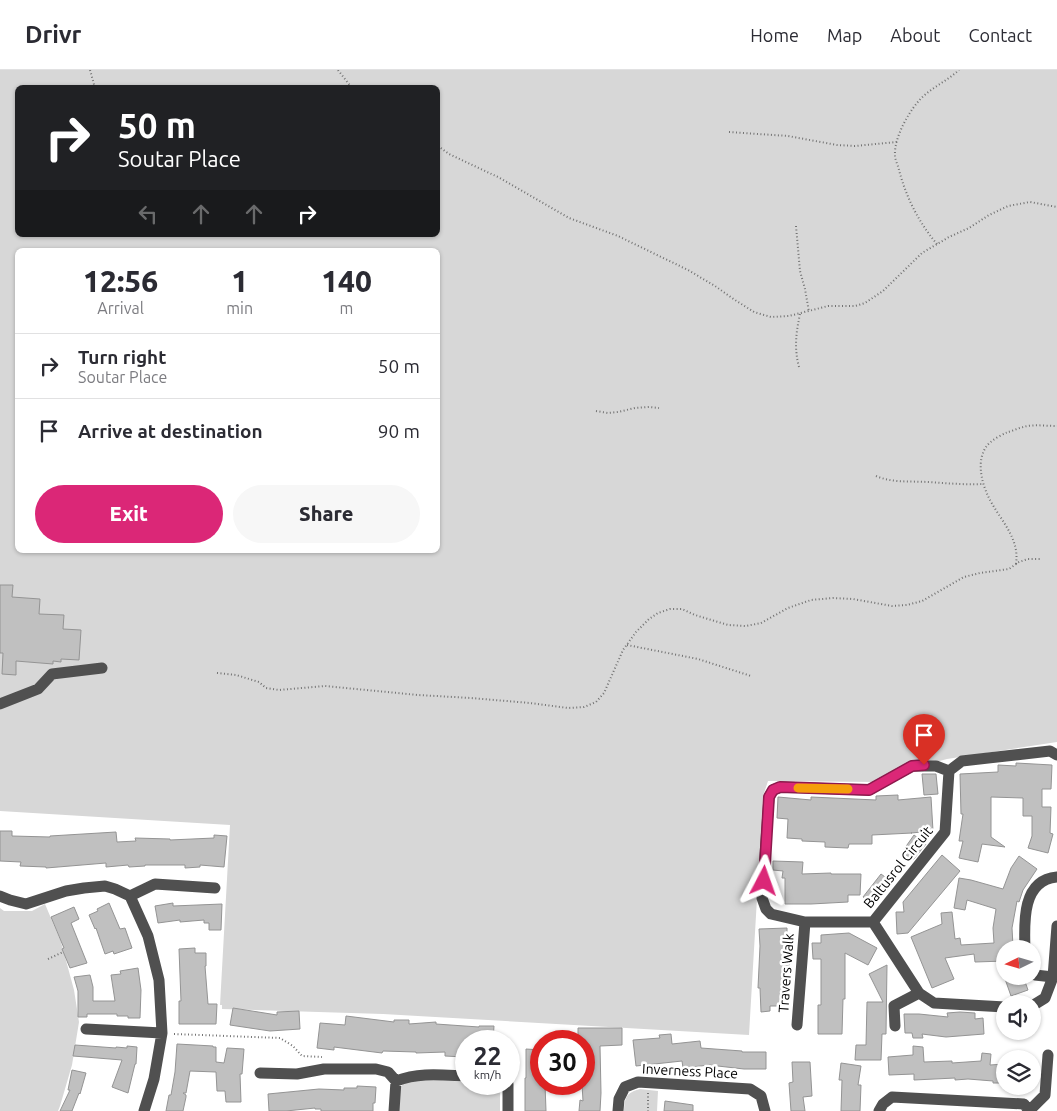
<!DOCTYPE html>
<style>
body{margin:0;font-family:Ubuntu,sans-serif;background:#f7f7f7;color:#2b2b33;height:100vh;display:flex;flex-direction:column;font-size:19px;white-space:nowrap}
*{box-sizing:border-box;margin:0}
p{font-size:16px;color:#7c7c81}
.icon{flex:none;width:28px;height:28px;fill:none;stroke:currentColor;stroke-width:2;stroke-linecap:round;stroke-linejoin:round}
.map{position:relative;flex:1;overflow:hidden}
.sheet{position:absolute;left:15px;top:178px;width:425px;height:305px;display:flex;flex-direction:column;background:#fff;border-radius:8px;box-shadow:0 1px 4px #0004}
.sheet>*{flex:none}
.hud{position:absolute;left:15px;top:15px;width:425px;height:152px;border-radius:8px;box-shadow:0 1px 4px #0004;background:#202124;color:#fff;overflow:hidden}
.needle{width:32px;rotate:265deg}
.tools{position:absolute;left:996px;top:870px;display:grid;gap:10px}
.tools a{display:grid;place-items:center;width:45px;height:45px;border-radius:50%;background:#fff;box-shadow:0 1px 4px #0004;font-size:25px}
.speed{position:absolute;left:455px;top:960px;display:flex;gap:10px;font-size:25px;font-weight:700;text-align:center}
.speed>*{display:grid;place-content:center;width:65px;height:65px;border-radius:50%;background:#fff;box-shadow:0 1px 4px #0004;line-height:1}
.speed small{font-size:12px;font-weight:400}
.speed .limit{border:8px solid #d22;background:#fff;color:#111}
.pin{position:absolute;display:grid;place-items:center;width:42px;height:42px;color:#fff;margin:-51px -21px;border-radius:50% 50% 50% 0;rotate:-45deg;box-shadow:0 0 5px #0007}
.pin .icon{rotate:45deg}
.me{position:absolute;width:55px;margin:-28px;rotate:4deg;stroke-linejoin:round;filter:drop-shadow(0 0 4px #0008)}
.turn{display:flex;align-items:center;gap:18px;height:105px;padding:0 20px;font-size:22px}
.turn .icon{width:65px;height:65px;stroke-width:2.5}
.turn b{display:block;font-size:35px;line-height:42px}
.lanes{display:flex;align-items:center;height:48px;padding:0 20px;background:#0003;justify-content:center;gap:25px;direction:ltr}
.lanes .off{opacity:.35}
.eta{display:flex;justify-content:space-evenly;align-items:center;height:85px;text-align:center}
.eta b{font-size:30px;font-weight:800;line-height:35px}
.action{display:flex;gap:10px;margin-top:auto;padding:10px 20px}
.action a{flex:1;height:58px;border-radius:30px;background:#db2777;color:#fff;font-size:20px;font-weight:800;line-height:58px;text-align:center}
.action a+a{background:#f7f7f7;color:#2b2b33}
ul{padding:0;list-style:none}
li{display:flex;align-items:center;gap:15px;height:65px;padding:0 20px;border-top:1px solid #e1e1e2}
li div{flex:1}
li b{display:block;font-size:19px}
li em{font-style:normal}
header{display:flex;align-items:center;gap:30px;box-sizing:border-box;height:70px;padding:0 25px;background:#fff;border-bottom:1px solid #e1e1e2}
header strong{font-size:24px}
nav{display:flex;gap:28px;margin-inline-start:auto;font-size:18px}
.map>svg:first-child{display:block}
</style>
<header>
<strong>Drivr</strong>
<nav><a>Home</a><a>Map</a><a>About</a><a>Contact</a></nav>
</header>
<div class="map">
<svg width="1057" height="1041" viewBox="0 0 1057 1041">
<rect width="100%" height="100%" fill="#fff"/>
<path fill="#d7d7d7" fill-rule="evenodd" d="M0 0H1057V672L947 689 887 705 875 712 768 711 763 726 749 965 383 944 222 939V935H220L230 755 0 741ZM18 18H438V165H18ZM18 180H438V480H18Z
M45 834 61 872 74 920 79 952 72 995 60 1036 58 1041H0V838L4 841H32Z
M415 1008 466 1012V1014H500V1041H397L399 1019 405 1012Z
M640 1019 658 1021 657 1041H624C625 1027 626 1023 640 1019Z"/>
<path fill="#c0c0c0" stroke="#949494" d="M0 515H13L12 527 40 529 39 544 64 545 63 559 81 560 79 590 61 589V592L53 591V594L16 591V605L2 604 3 583H0Z
M1016 693 1052 695 1051 719H1042V737H1051L1050 763 1053 764 1048 783 1028 778 1032 766V746H1023V728L991 727V767L1005 777 982 774 978 792 959 788 963 771H959L963 744H961L960 704 998 702V695L1016 696Z
M922 704H936L938 724 924 725Z
M898 725V730L931 727 933 761 911 763H912L872 765V774H849L848 778 825 777V772L802 771V769L787 768 788 749 777 748 778 727 811 730V727L876 730V726Z
M0 761H12V766L50 767V766L116 762 117 772 136 771 135 768 170 769V770L214 768V765L227 766 224 797 200 795V797L185 798V795H145V796L129 797 128 795 106 797V793L46 798V797L20 796 21 792 0 791Z
M914 765 926 774 913 790 902 782Z
M942 785 960 801 908 863 897 864 896 842H904L903 832Z
M1019 786 1037 799 1023 820 1019 832 1017 831 1012 858 1013 876 1005 877V891L975 892 974 884 945 888 954 909 932 918 911 867 942 854 941 843 952 842 955 869 960 868 961 875 994 873 993 858 996 839 967 830 965 840 954 838 959 808 971 810 1003 819 1011 798Z
M773 791 803 792 802 804 831 803V804H861L860 825H848V832L811 834H785V808H782L783 801 773 800Z
M881 804 892 812 874 835 863 827Z
M109 833 120 859 125 858 132 878 114 884 113 881 105 884 96 858 95 859 89 845 98 841 97 839Z
M173 833V836L222 834 221 860H209V853H204V850L180 852V850L158 853 155 836Z
M74 837 79 849 71 853 87 893 70 898 62 879 64 878 61 871 51 847Z
M787 858V864H793L794 875H791L787 919H782V936H770V941L761 942 760 918H758L760 876 759 859Z
M849 863 877 878 868 895 845 883V929H843L842 964H818V935H821V889H813L812 873H821V865Z
M195 878V883H206V896H205L208 934H217L216 954H179V931H181L179 879Z
M887 895 886 964H882L881 990H855L856 975H866L867 932H883L869 904Z
M138 898 141 920 140 948H128V946H117V944H87V947H78V921L74 907 90 905 93 917V931H115L111 905 121 904 120 901Z
M1004 906H1023L1028 920 1011 926Z
M233 938 277 945V942L299 941 300 959 270 961 230 955Z
M960 942 975 943V949L983 948 984 964 946 967 922 964 923 968H913L912 963H905L904 944H919L948 947 947 943Z
M346 946 394 952V950H409V954L436 952V954L479 957V956H494L493 971H465L464 987 445 986V982L416 983V982L383 981 382 983 334 977V980L317 978 320 953 345 955Z
M578 958H622V975L600 976 601 1023 600 1041H579L580 1030 583 1031 582 1014H584V971H578Z
M671 964 672 974 700 971 701 978 742 981V982H766V999H744L709 995 683 998 682 991 636 996 633 970 660 968 659 965Z
M177 974 213 976V977H216V992L224 993 227 978 244 979 242 1004H240L241 1032H226L225 1021H217L216 1002 190 1001 186 1023H183L186 1025V1027L183 1041H166L169 1025H171L175 1002Z
M75 975 116 978V977L127 978V976L137 977 136 994H135L128 1023 112 1017 122 990 73 986Z
M913 976 923 977 924 992 952 991V993L981 991 982 983 991 984 990 995 1005 994V1013H993V1011L968 1009 955 1010V1008L914 1010V1004L889 1005 888 987 913 985Z
M526 979 541 980V1014H545L546 1041H525V1008H526Z
M792 992H810L812 1026 803 1027 805 1041H791L789 1013 793 1012Z
M841 993 861 996 858 1015H861L860 1041H841L842 1010H839Z
M72 1000 86 1003 80 1024 79 1023 72 1041H60L70 1020H68Z
M357 1016 376 1017 375 1033H373V1041H321V1039H315V1038L286 1041H269L268 1024 319 1019 344 1020V1018H357Z
M665 1031 693 1035V1041H664Z"/>
<g fill="none" stroke-linecap="round" stroke-linejoin="round">
<path stroke="#727272" stroke-width="2" stroke-dasharray="1 2.5" stroke-linecap="butt" d="M90 0 95 18
M338 0 352 18
M729 62 788 66 837 75 855 76 897 72
M438 76 449 84 500 108 569 148 618 166 688 200 715 216 735 230 754 242 771 247 789 246 828 236H855L865 233 883 221 922 183 949 167 969 158 989 145 1008 136 1030 132 1057 137
M796 156 800 201 805 219 809 242
M937 174C919 153 906 127 899 100 898 95 895 90 895 85 894 69 907 45 917 33 928 19 946 12 959 0
M799 297C794 278 796 263 800 244
M596 341 608 343 618 342 635 338 649 337 659 338
M876 406C892 413 910 411 927 412 946 413 964 415 983 414
M1016 494C1020 468 1000 450 989 428 982 414 976 392 986 377 991 370 1001 365 1008 362 1013 361 1018 358 1023 357 1033 354 1046 356 1057 356
M627 575 698 589 751 606
M217 603 236 605 259 612 266 618 279 620 325 616 418 625 471 628 530 633 568 638 584 637 596 632 604 623 623 580 636 562 649 549 658 543 670 539H682L695 545 728 555 746 556 761 553 788 538 811 530 833 528 853 529 892 536 907 535 922 531 964 507 980 503 1009 499 1019 492 1028 489H1041
M48 889 63 882
M174 964 280 968 293 976 302 986 322 987
M648 1023V1041"/>
<path stroke="#505050" stroke-width="11" d="M0 634 38 619 52 604 102 598
M0 826 10 830 26 834 66 821 84 818 105 816 115 819 130 826 148 866 159 910 162 963 154 1009 144 1041
M130 826 155 814 215 818
M873 852H805L771 844 766 839 762 828 769 727 773 720 781 717 869 720 912 696H936L949 701
M1025 879C1024 852 1022 810 1057 807
M1032 901 1035 905 1053 907
M1032 936 1045 928 1053 907 1057 856
M1005 937 934 933 919 923 873 852 945 762 949 701 962 691 1050 681 1057 685
M797 955 805 852
M895 956 894 936 919 923
M86 959 162 963
M260 1003 297 1004 324 999H376L388 1002 396 1011 394 1041
M396 1011C420 1002 441 1005 466 1006
M508 1041V1014
M618 1041 619 1029 625 1017 638 1012 750 1019 761 1026 765 1041
M879 1041 883 1034 892 1027 1024 1034 1029 1041
M1029 1041 1045 1025 1048 985"/>
</g>
<g fill="none" stroke-linecap="round" stroke-linejoin="round">
<g stroke="#8e194d" stroke-width="12">
<path id="route" d="M764 811 769 727 773 720 780 717 869 720 912 696 924 695"/>
</g>
<use href="#route" stroke="#db2777" stroke-width="9"/>
<path stroke="#f59e0b" stroke-width="9" d="M798 718 848 719"/>
</g>
<g text-anchor="middle" dominant-baseline="central" stroke-width="5" stroke-linejoin="round" paint-order="stroke">
<g font-size="14" fill="#000" stroke="#fff">
<text transform="translate(898 797) rotate(-51)">Baltusrol Circuit</text>
<text transform="translate(786 903) rotate(-86)">Travers Walk</text>
<text transform="translate(690 1001) rotate(3)">Inverness Place</text>
</g>
</g>
</svg>
<div class="tools">
<a><svg class="needle" viewBox="-14 -14 28 28"><path d="M0-13l5 13h-10z" fill="#e53935"/><path d="M0 13l5-13h-10z" fill="#7c7c81"/></svg></a>
<a><svg class="icon" aria-label="sound" viewBox="0 0 24 24"><path d="M4 9h4l5-4v14l-5-4H4zM17 9q2 3 0 6"/></svg></a>
<a><svg class="icon" aria-label="layers" viewBox="0 0 24 24"><path d="M12 4l9 5-9 5-9-5zM3 14l9 5 9-5"/></svg></a>
</div>
<div class="speed"><div>22<small>km/h</small></div><div class="limit">30</div></div>
<div class="pin" style="left:924px;top:695px;background:#d93025"><svg class="icon" aria-label="arrive" viewBox="0 0 24 24"><path d="M6 21V4h12l-3 4 3 4H6"/></svg></div>
<svg class="me" style="left:764px;top:811px" viewBox="-20 -20 40 40"><path d="M0-17L14 15 0 8-14 15z" fill="#db2777" stroke="#fff" stroke-width="4"/></svg>
<div class="hud">
<div class="turn"><svg class="icon" aria-label="right" viewBox="0 0 24 24"><path d="M7 20v-9h11M14 6l5 5-5 5"/></svg><div><b>50 m</b>Soutar Place</div></div>
<div class="lanes"><svg class="icon off" aria-label="left" viewBox="0 0 24 24"><path d="M17 20v-9H6M10 6l-5 5 5 5"/></svg><svg class="icon off" aria-label="ahead" viewBox="0 0 24 24"><path d="M12 20V5M6 11l6-6 6 6"/></svg><svg class="icon off" aria-label="ahead" viewBox="0 0 24 24"><path d="M12 20V5M6 11l6-6 6 6"/></svg><svg class="icon" aria-label="right" viewBox="0 0 24 24"><path d="M7 20v-9h11M14 6l5 5-5 5"/></svg></div>
</div>
<section class="sheet">
<div class="eta">
<div><b>12:56</b><p>Arrival</p></div>
<div><b>1</b><p>min</p></div>
<div><b>140</b><p>m</p></div>
</div>
<ul>
<li><svg class="icon" aria-label="right" viewBox="0 0 24 24"><path d="M7 20v-9h11M14 6l5 5-5 5"/></svg><div><b>Turn right</b><p>Soutar Place</p></div><em>50 m</em></li>
<li><svg class="icon" aria-label="arrive" viewBox="0 0 24 24"><path d="M6 21V4h12l-3 4 3 4H6"/></svg><div><b>Arrive at destination</b></div><em>90 m</em></li>
</ul>
<div class="action"><a>Exit</a><a>Share</a></div>
</section>
</div>
